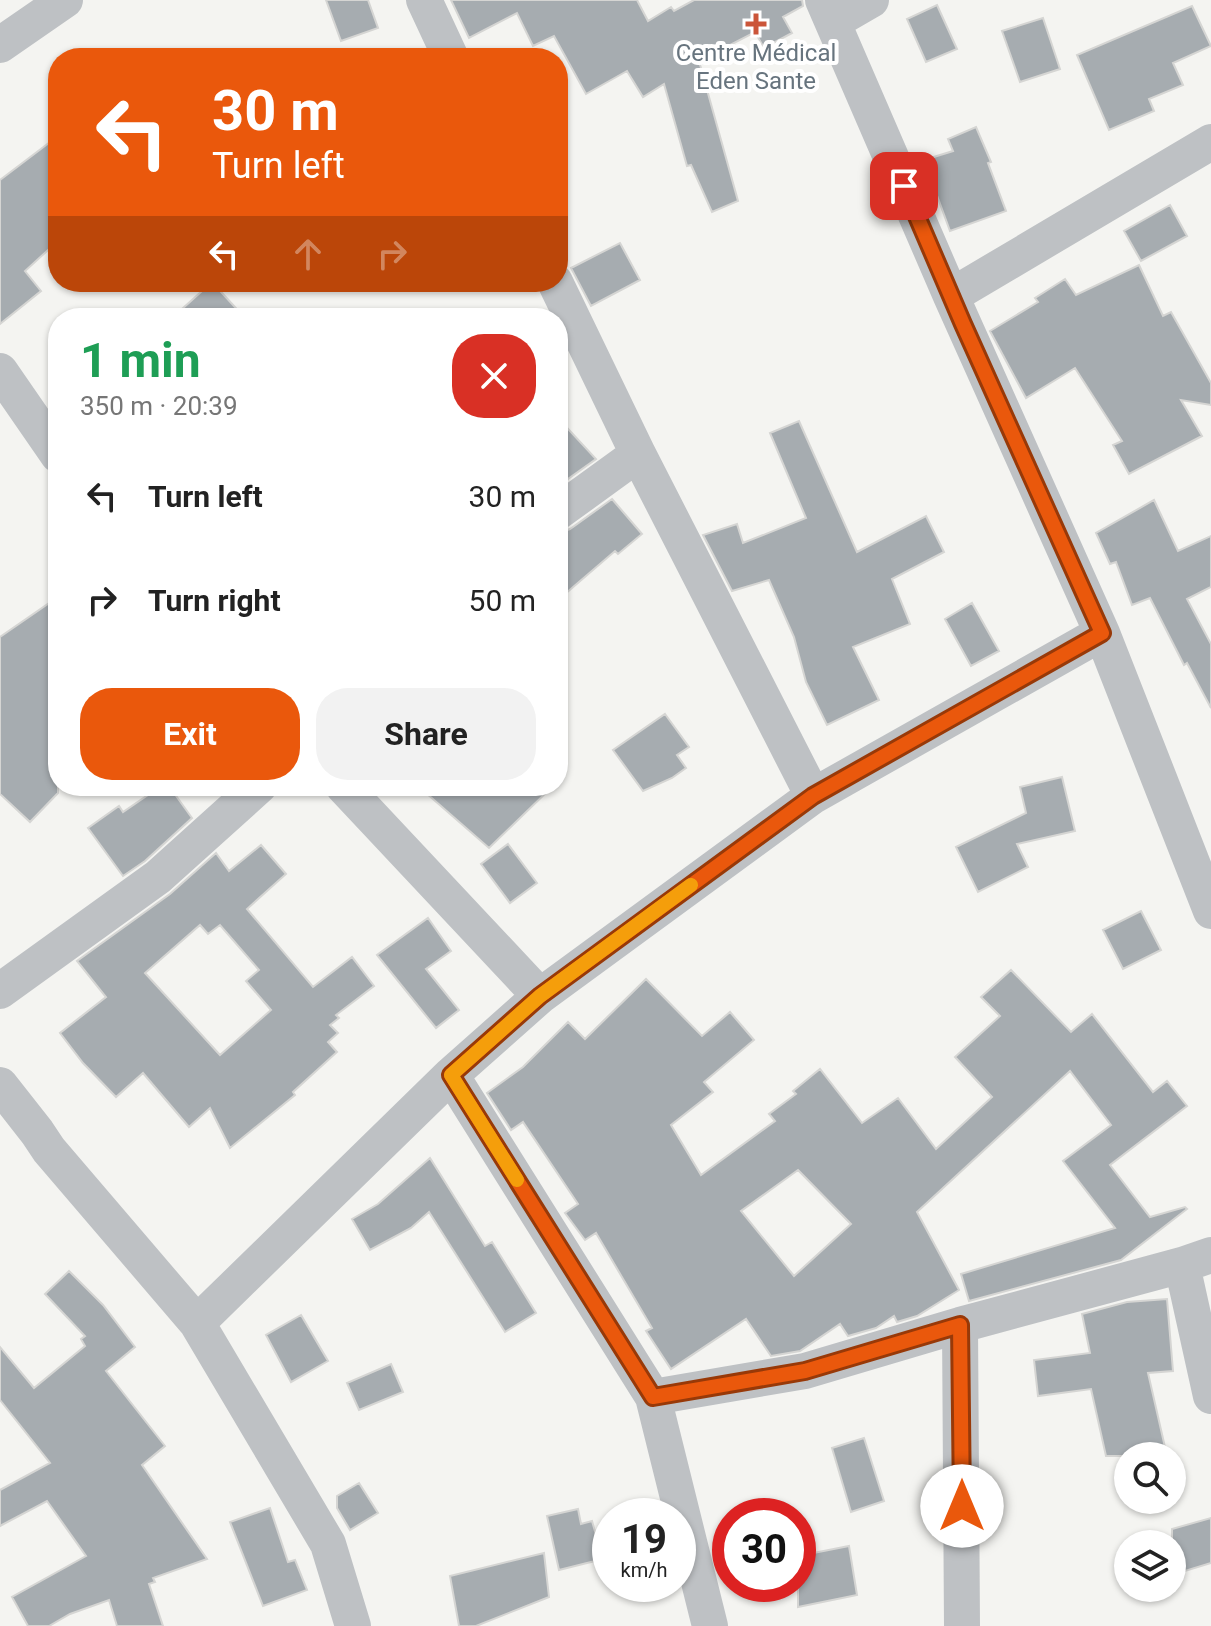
<!DOCTYPE html>
<meta charset="utf-8">
<style>
body{margin:0;font-family:Roboto,sans-serif;background:#f2f2f2;color:#222;height:100vh;display:flex;flex-direction:column;font-size:30px;white-space:nowrap}
*{box-sizing:border-box;margin:0}
p{font-size:26px;color:#767676}
.icon{flex:none;width:44px;height:44px;fill:none;stroke:currentColor;stroke-width:2;stroke-linecap:round;stroke-linejoin:round}
.map{position:relative;flex:1;overflow:hidden}
.details{position:absolute;left:48px;top:308px;width:520px;height:488px;display:flex;flex-direction:column;background:#fff;border-radius:32px;box-shadow:0 2px 6px #0004}
.details>*{flex:none}
.top-card{position:absolute;left:48px;top:48px;width:520px;height:244px;border-radius:32px;box-shadow:0 2px 6px #0004;background:#ea580c;color:#fff;overflow:hidden}
.fabs{position:absolute;left:1114px;top:1442px;display:grid;gap:16px}
.fabs a{display:grid;place-items:center;width:72px;height:72px;border-radius:50%;background:#fff;box-shadow:0 2px 6px #0004;font-size:40px}
.speed{position:absolute;left:592px;top:1498px;display:flex;gap:16px;font-size:40px;font-weight:700;text-align:center}
.speed>*{display:grid;place-content:center;width:104px;height:104px;border-radius:50%;background:#fff;box-shadow:0 2px 6px #0004;line-height:1}
.speed small{font-size:20px;font-weight:400}
.speed .limit{border:12px solid #d22;background:#fff;color:#111}
.pin{position:absolute;display:grid;place-items:center;width:68px;height:68px;color:#fff;margin:-34px;border-radius:16px;box-shadow:0 4px 12px #0006}
.me{position:absolute;width:88px;margin:-44px;rotate:0deg;stroke-linejoin:round;filter:drop-shadow(0 0 6px #0008)}
.turn{display:flex;align-items:center;gap:28px;height:168px;padding:0 32px;font-size:36px}
.turn .icon{width:104px;height:104px;stroke-width:2.5}
.turn b{display:block;font-size:56px;line-height:68px}
.lanes{display:flex;align-items:center;height:76px;padding:0 32px;background:#0003;justify-content:center;gap:40px;direction:ltr}
.lanes .off{opacity:.35}
.round{display:grid;place-items:center;flex:none;width:84px;height:84px;border-radius:32px;background:#f2f2f2}
.headline{display:flex;align-items:center;justify-content:space-between;height:136px;padding:0 32px}
h1{font-size:48px;font-weight:700;line-height:60px;color:#1e9e55}
.button{display:flex;gap:16px;margin-top:auto;padding:16px 32px}
.button a{flex:1;height:92px;border-radius:32px;background:#ea580c;color:#fff;font-size:32px;font-weight:700;line-height:92px;text-align:center}
.button a+a{background:#f2f2f2;color:#222}
ul{padding:0;list-style:none}
li{display:flex;align-items:center;gap:24px;height:104px;padding:0 32px}
li div{flex:1}
li b{display:block;font-size:30px}
li em{font-style:normal}
.map>svg:first-child{display:block}
</style>
<div class="map">
<svg width="1211" height="1626" viewBox="0 0 1211 1626">
<rect width="100%" height="100%" fill="#f4f4f1"/>
<path fill="#a6acb0" stroke="#d5d5d3" stroke-width="2" fill-rule="evenodd" d="M326 0H368L378 28 341 41Z
M451 0H637L648 21 671 7 674 11 694 0H802L803 6 783 17 792 33 764 48 755 32 699 61 738 201 712 212 691 165 687 166 664 84 643 97 627 71 586 94 554 36 533 46 517 13 469 38Z
M937 5 957 49 926 62 907 19Z
M1192 6 1211 46 1173 63 1183 85 1149 99 1154 111 1109 130 1077 55Z
M1043 18 1060 69 1020 82 1002 31Z
M976 127 991 162 988 163 1006 211 950 231 924 160 953 151 948 139Z
M58 136V241L25 271 41 291 0 324V180Z
M1170 205 1187 236 1141 261 1124 231Z
M620 243 640 280 591 306 571 268Z
M1139 265 1163 316 1171 312 1211 383V405L1181 400 1202 436 1129 474 1113 445 1122 441 1075 368 1026 398 990 331 1038 302 1035 298 1065 279 1076 295Z
M212 282 245 318H172Z
M558 418 596 459 558 486Z
M799 421 857 552 926 516 944 552 892 579 910 624 853 647 879 700 827 725 806 682 794 637 769 580 732 591 703 535 737 524 743 543 806 518 770 433Z
M612 499 642 534 618 554 615 551 558 600V533L570 529Z
M1154 500 1178 551 1211 536V587L1187 599 1211 644V708L1187 663 1184 665 1150 598 1132 605 1116 562 1110 564 1096 533Z
M58 597V793L30 822 0 794V637Z
M972 603 999 651 971 666 945 619Z
M665 714 689 747 677 755 686 768 672 778 643 791 613 750Z
M1062 777 1075 831 1017 844 1028 867 978 892 956 847 1026 813 1020 787Z
M161 786H169L192 818 145 861 123 876 88 828 119 806 123 812Z
M418 786H553L489 848Z
M508 844 537 883 510 903 481 864Z
M261 845 286 874 247 909 313 987 352 957 374 986 336 1015 339 1018 330 1025 338 1033 328 1042 337 1052 293 1092 295 1095 230 1148 210 1108 189 1127 143 1073 116 1097 83 1063 60 1033 106 997 77 961 170 894 216 853 229 871ZM200 925 208 934 220 925 259 970 246 981 271 1010 220 1055 145 973Z
M1141 911 1161 950 1123 969 1103 930Z
M428 918 451 951 426 969 459 1010 436 1028 377 955Z
M1011 970 1071 1032 1092 1014 1153 1092 1167 1081 1187 1106 1110 1165 1150 1217 1185 1207 1187 1209 1121 1260 969 1301 961 1274 1115 1228 1063 1161 1111 1125 1070 1071 917 1212 959 1290 917 1316 897 1322 894 1316 876 1328 848 1336 840 1324 800 1351 771 1356 746 1319 671 1369 646 1331 652 1328 596 1233 585 1240 565 1213 578 1204 523 1122 511 1130 487 1093 523 1067 568 1022 585 1039 646 979 702 1036 730 1012 754 1040 704 1082 713 1092 671 1125 701 1175 775 1121 769 1114 796 1094 793 1091 820 1069 862 1123 898 1098 936 1149 992 1097 955 1057 1000 1016 981 997ZM798 1170 851 1224 794 1276 741 1211Z
M430 1158 485 1246 492 1242 536 1313 505 1332 429 1212 411 1228 370 1250 352 1219 378 1204Z
M69 1271 103 1305 135 1347 106 1371 165 1446 142 1465 207 1559 153 1578 155 1582 149 1584 163 1626H117L109 1600 70 1614 49 1626H28L12 1597 86 1556 47 1501 0 1526V1490L50 1463 0 1400V1347L34 1388 85 1346 81 1339 85 1336 45 1294Z
M1167 1299 1173 1371 1148 1373 1167 1456H1106L1091 1389 1038 1396 1034 1360 1090 1353 1082 1314 1127 1302Z
M301 1315 328 1361 291 1382 266 1335Z
M391 1364 403 1392 359 1410 347 1383Z
M864 1438 884 1501 851 1512 832 1448Z
M359 1483 378 1513 350 1530 337 1508V1496Z
M270 1508 288 1562 295 1560 307 1590 263 1606 230 1522Z
M578 1509 581 1524 592 1521 603 1559 559 1570 547 1516Z
M1211 1518V1563L1172 1575V1529Z
M849 1546 857 1595 798 1607V1556Z
M544 1553 549 1597 476 1626H459L450 1576Z"/>
<g fill="none" stroke-linecap="round" stroke-linejoin="round">
<path stroke="#bec1c4" stroke-width="36" d="M424 0 451 58
M823 0 951 296 1102 633 1211 911
M833 22 871 0
M0 45 65 0
M555 282 638 454 813 796
M951 296 1211 142
M0 371 58 455
M558 512 638 454
M343 786 540 996
M0 991 158 877 259 786
M451 1075 653 1397 710 1626
M0 1085 37 1132 49 1150 197 1323 328 1544 353 1626
M1182 1265 1211 1396
M197 1323 451 1075 540 996 813 796 1102 633
M960 1325 962 1626
M653 1397 805 1371 960 1325 1182 1265 1211 1255"/>
</g>
<g fill="none" stroke-linecap="round" stroke-linejoin="round">
<g stroke="#983908" stroke-width="20">
<path id="route" d="M904 186 963 324 1102 633 813 796 540 996 451 1075 653 1397 805 1371 960 1325 962 1506"/>
</g>
<use href="#route" stroke="#ea580c" stroke-width="14"/>
<path stroke="#f59e0b" stroke-width="14" d="M517 1180 451 1075 540 996 691 885"/>
</g>
<path fill="#cb5539" stroke="#fff" stroke-width="3" d="M752 12h8v8h8v8h-8v8h-8v-8h-8v-8h8z"/>
<g text-anchor="middle" dominant-baseline="central" stroke-width="8" stroke-linejoin="round" paint-order="stroke">
<g font-size="24" fill="#67747e" stroke="#fff">
<text x="756" y="53">Centre Médical<tspan x="756" dy="28">Eden Sante</tspan></text>
</g>
</g>
</svg>
<div class="fabs">
<a><svg class="icon" aria-label="search" viewBox="0 0 24 24"><circle cx="10" cy="10" r="6"/><path d="M15 15l6 6"/></svg></a>
<a><svg class="icon" aria-label="layers" viewBox="0 0 24 24"><path d="M12 4l9 5-9 5-9-5zM3 14l9 5 9-5"/></svg></a>
</div>
<div class="speed"><div>19<small>km/h</small></div><div class="limit">30</div></div>
<div class="pin" style="left:904px;top:186px;background:#d93025"><svg class="icon" aria-label="arrive" viewBox="0 0 24 24"><path d="M6 21V4h12l-3 4 3 4H6"/></svg></div>
<svg class="me" style="left:962px;top:1506px" viewBox="-20 -20 40 40"><circle r="19" fill="#fff"/><path d="M0-13L10 11 0 6-10 11z" fill="#ea580c"/></svg>
<div class="top-card">
<div class="turn"><svg class="icon" aria-label="left" viewBox="0 0 24 24"><path d="M17 20v-9H6M10 6l-5 5 5 5"/></svg><div><b>30 m</b>Turn left</div></div>
<div class="lanes"><svg class="icon" aria-label="left" viewBox="0 0 24 24"><path d="M17 20v-9H6M10 6l-5 5 5 5"/></svg><svg class="icon off" aria-label="ahead" viewBox="0 0 24 24"><path d="M12 20V5M6 11l6-6 6 6"/></svg><svg class="icon off" aria-label="right" viewBox="0 0 24 24"><path d="M7 20v-9h11M14 6l5 5-5 5"/></svg></div>
</div>
<section class="details">
<div class="headline"><div><h1>1 min</h1><p>350 m · 20:39</p></div><a class="round" style="background:#d93025;color:#fff"><svg class="icon" aria-label="close" viewBox="0 0 24 24"><path d="M6 6l12 12M18 6L6 18"/></svg></a></div>
<ul>
<li><svg class="icon" aria-label="left" viewBox="0 0 24 24"><path d="M17 20v-9H6M10 6l-5 5 5 5"/></svg><div><b>Turn left</b></div><em>30 m</em></li>
<li><svg class="icon" aria-label="right" viewBox="0 0 24 24"><path d="M7 20v-9h11M14 6l5 5-5 5"/></svg><div><b>Turn right</b></div><em>50 m</em></li>
</ul>
<div class="button"><a>Exit</a><a>Share</a></div>
</section>
</div>
